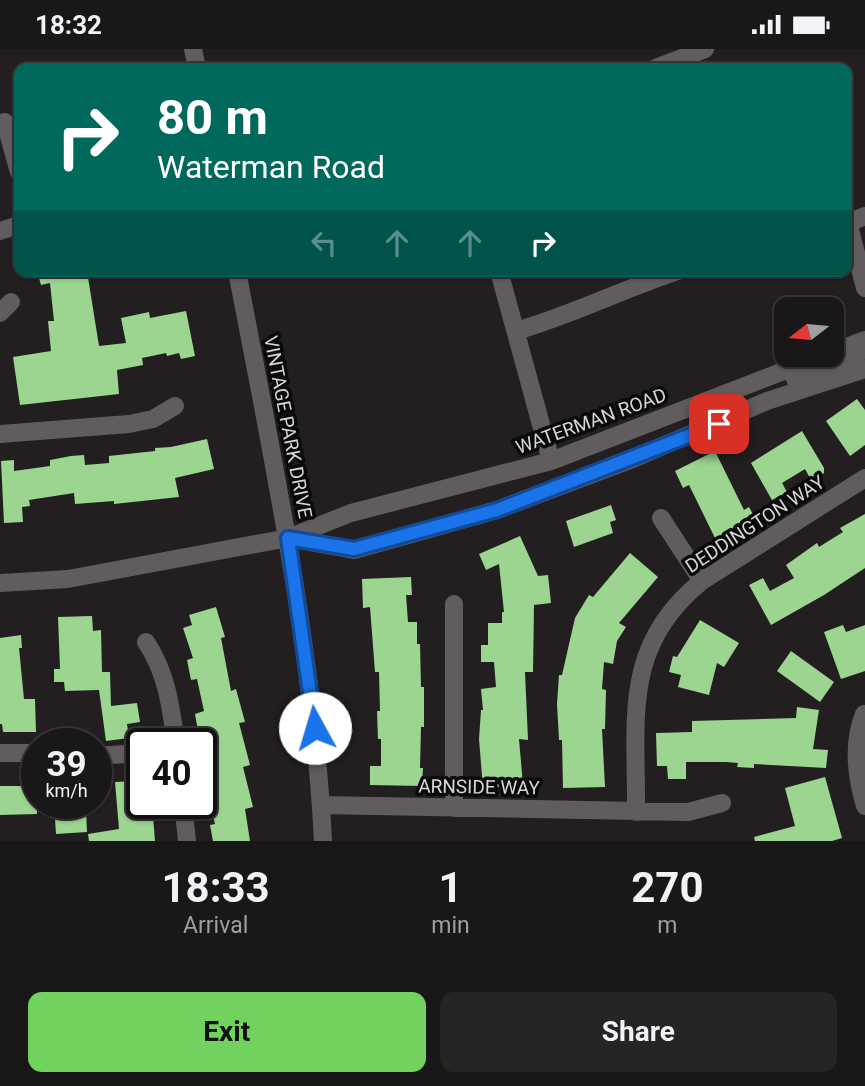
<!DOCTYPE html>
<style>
body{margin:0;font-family:Roboto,sans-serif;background:#272426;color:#f1f3f6;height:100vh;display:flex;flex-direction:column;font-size:26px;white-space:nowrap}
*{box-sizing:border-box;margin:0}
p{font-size:23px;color:#9f9fa2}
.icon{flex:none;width:38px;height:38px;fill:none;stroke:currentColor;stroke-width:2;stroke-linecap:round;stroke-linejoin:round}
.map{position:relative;height:792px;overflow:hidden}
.side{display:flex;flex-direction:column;background:#1a1719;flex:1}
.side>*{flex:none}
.hud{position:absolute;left:14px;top:14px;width:838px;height:214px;border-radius:14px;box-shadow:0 2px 5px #0004,0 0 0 2px #383638;background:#00695c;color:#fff;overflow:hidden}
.needle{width:46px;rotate:254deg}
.tools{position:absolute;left:774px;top:248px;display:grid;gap:14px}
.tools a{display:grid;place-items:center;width:70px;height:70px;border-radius:14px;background:#1a1719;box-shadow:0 2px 5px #0004,0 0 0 2px #383638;font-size:35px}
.speed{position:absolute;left:21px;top:679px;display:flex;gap:14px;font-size:35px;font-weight:700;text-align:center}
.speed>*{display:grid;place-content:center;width:91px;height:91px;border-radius:50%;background:#1a1719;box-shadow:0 2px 5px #0004,0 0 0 2px #383638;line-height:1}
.speed small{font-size:18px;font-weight:400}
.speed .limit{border:4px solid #111;border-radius:10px;background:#fff;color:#111}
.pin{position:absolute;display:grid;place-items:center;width:60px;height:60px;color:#fff;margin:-30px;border-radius:14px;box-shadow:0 4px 10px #0006}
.me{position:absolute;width:77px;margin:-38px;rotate:354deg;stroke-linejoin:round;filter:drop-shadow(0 0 5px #0008)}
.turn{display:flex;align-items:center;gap:24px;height:147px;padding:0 28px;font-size:32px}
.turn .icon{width:91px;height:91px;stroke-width:2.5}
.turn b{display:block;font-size:49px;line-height:60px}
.lanes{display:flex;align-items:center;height:66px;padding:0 28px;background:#0003;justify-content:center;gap:35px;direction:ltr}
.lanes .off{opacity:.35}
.eta{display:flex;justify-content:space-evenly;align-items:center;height:119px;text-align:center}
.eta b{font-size:42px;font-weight:700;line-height:49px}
.action{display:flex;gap:14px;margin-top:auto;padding:14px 28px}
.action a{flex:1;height:80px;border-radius:14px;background:#71d35e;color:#111;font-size:28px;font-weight:700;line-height:80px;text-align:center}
.action a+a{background:#272426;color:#f1f3f6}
.status{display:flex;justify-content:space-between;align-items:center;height:49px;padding:0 35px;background:#1a1719;direction:ltr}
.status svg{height:19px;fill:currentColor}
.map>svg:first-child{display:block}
</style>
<div class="status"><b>18:32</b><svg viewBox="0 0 49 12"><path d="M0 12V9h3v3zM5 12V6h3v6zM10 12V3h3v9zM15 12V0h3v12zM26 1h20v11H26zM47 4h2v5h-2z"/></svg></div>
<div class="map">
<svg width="865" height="792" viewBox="0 0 865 792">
<rect width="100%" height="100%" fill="#231f21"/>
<path fill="#9bd590" d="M37 222H87L99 297 126 294 121 269 149 263 150 269 186 262 195 307 181 310 179 304 167 307 166 304 142 309 143 316 117 321 119 345 20 356 13 308 51 302 48 272H54L50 234 41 236Z
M857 350 865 361V396L850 407 826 372Z
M802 382 824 419V424L811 431 805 420 782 434 787 443 772 451 751 414Z
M207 390 214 420 175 429 179 448 114 455V452L75 455 74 444 29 451 30 457 22 458 23 473 4 474 1 412 14 411V422L50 417V411L71 407 84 406 85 416 109 414V407L155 402V399L171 398Z
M715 402 744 461 749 458 755 469 715 489 689 436 683 439 675 422Z
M611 456 616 471 610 473 613 484 574 498 566 472Z
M865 465V519L824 546 771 576 749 536 763 529 770 542 794 529 786 516 817 494 819 498 843 483 840 479Z
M520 487 538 527 548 526 551 554 534 556 533 623H525L528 691 519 690 523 736 483 739 479 690 481 661H483L481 640 496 638 494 613H481V596H488V574H502V563H504L499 515 486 521 479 505Z
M630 504 658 528 619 574 626 578 617 592 613 615 604 613 602 640 606 641 605 680H602L605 738 563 739 562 691H559L557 655 559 626H562L575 569 589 546 593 548Z
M411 528 412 546H406L408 573H417V595H420L421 638H424V678H421L420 719H423L422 737 370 736V717H381V690H378L377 662H380L379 623H375L370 558 363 559 362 530Z
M216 558 225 588 221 589 231 642 236 640 245 673 239 674 250 716 243 718 253 758 245 760 250 792H213L210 776 215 775 206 740 219 737 212 709 205 711 200 693 195 665 204 662 197 630 191 631 187 611 193 609 183 579 192 576 189 566Z
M92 567 93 582 101 581 102 623H110L111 657 137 654 140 673 127 675 129 689 106 692 99 641 65 642 64 633H54V620H60L58 568Z
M700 571 739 594 724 618 717 614 709 646 678 638 681 626 669 623 673 607 677 608Z
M843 576 846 583 865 576V622L841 630 824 583Z
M21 586 22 599H19L24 650H35L36 683H3L2 675H0V589Z
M791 602 834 633 820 653 777 622Z
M797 658 819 661 813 700 828 701 826 719 754 715V719L737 718 738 714 726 713H686V730H668L667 717H657L656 684 692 683V672L796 669Z
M825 728 842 789 832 792H755L754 788 795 777 785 739Z
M136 732 137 748 142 747V754H152L155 792H89L88 785 119 780 115 733Z
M0 737H32V751H37V765L0 766Z
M54 754H77V760H86L87 783 56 785Z"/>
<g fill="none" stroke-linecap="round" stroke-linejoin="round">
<path stroke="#615d5f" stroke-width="18" d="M193 0 197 19
M656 19 705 0
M5 73 19 123
M848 173 865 239
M847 174 865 167
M0 182 19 176
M237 222C273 411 313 599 323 792
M499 222 551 412
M0 264 11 253
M516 282C572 266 623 240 678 222
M831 304 865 291
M795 330 840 315 865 300
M0 385 129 375 153 370 175 357
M661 469 702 532
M288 489 354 501 497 461 635 409 767 352 865 320
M0 534 68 530 288 489 351 464 551 412 825 306
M146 593C167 624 171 659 176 695
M864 665C852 695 856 727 865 757
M0 704H37
M96 707 142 704
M183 754 187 792
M321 756 688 763 722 754
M454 759V555
M636 763C637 671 621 597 702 532L865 429"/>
</g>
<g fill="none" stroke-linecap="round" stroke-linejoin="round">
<g stroke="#114b97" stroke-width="18">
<path id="route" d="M315 679 288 489 354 500 497 461 719 375"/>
</g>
<use href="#route" stroke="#1a73e8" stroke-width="12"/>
</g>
<g text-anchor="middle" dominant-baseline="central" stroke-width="7" stroke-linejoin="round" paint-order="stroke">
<g font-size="19" fill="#d8d5d7" stroke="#0b0a0b">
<text transform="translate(591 372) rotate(-20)">WATERMAN ROAD</text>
<text transform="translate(288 378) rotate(79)">VINTAGE PARK DRIVE</text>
<text transform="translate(755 475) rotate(-33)">DEDDINGTON WAY</text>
<text transform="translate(479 738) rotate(1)">ARNSIDE WAY</text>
</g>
</g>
</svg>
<div class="tools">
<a><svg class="needle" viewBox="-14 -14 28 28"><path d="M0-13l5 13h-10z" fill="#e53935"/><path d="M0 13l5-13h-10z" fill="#9f9fa2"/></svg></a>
</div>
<div class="speed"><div>39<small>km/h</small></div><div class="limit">40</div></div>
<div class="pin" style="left:719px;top:375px;background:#d93025"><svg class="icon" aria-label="arrive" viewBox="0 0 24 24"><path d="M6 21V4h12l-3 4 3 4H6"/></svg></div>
<svg class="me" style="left:315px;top:679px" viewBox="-20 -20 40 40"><circle r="19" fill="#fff"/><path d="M0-13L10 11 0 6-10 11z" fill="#1a73e8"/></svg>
<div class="hud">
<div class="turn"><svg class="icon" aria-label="right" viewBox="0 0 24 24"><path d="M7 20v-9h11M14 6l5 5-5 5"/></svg><div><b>80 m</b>Waterman Road</div></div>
<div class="lanes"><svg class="icon off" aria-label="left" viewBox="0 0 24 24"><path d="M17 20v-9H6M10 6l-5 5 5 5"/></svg><svg class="icon off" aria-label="ahead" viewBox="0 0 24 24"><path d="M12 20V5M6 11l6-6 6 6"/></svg><svg class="icon off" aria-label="ahead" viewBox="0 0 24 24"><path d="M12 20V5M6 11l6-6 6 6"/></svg><svg class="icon" aria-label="right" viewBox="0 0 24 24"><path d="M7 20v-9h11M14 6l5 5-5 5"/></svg></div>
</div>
</div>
<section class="side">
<div class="eta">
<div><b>18:33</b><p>Arrival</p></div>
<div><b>1</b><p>min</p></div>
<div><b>270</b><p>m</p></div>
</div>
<div class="action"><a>Exit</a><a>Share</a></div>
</section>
